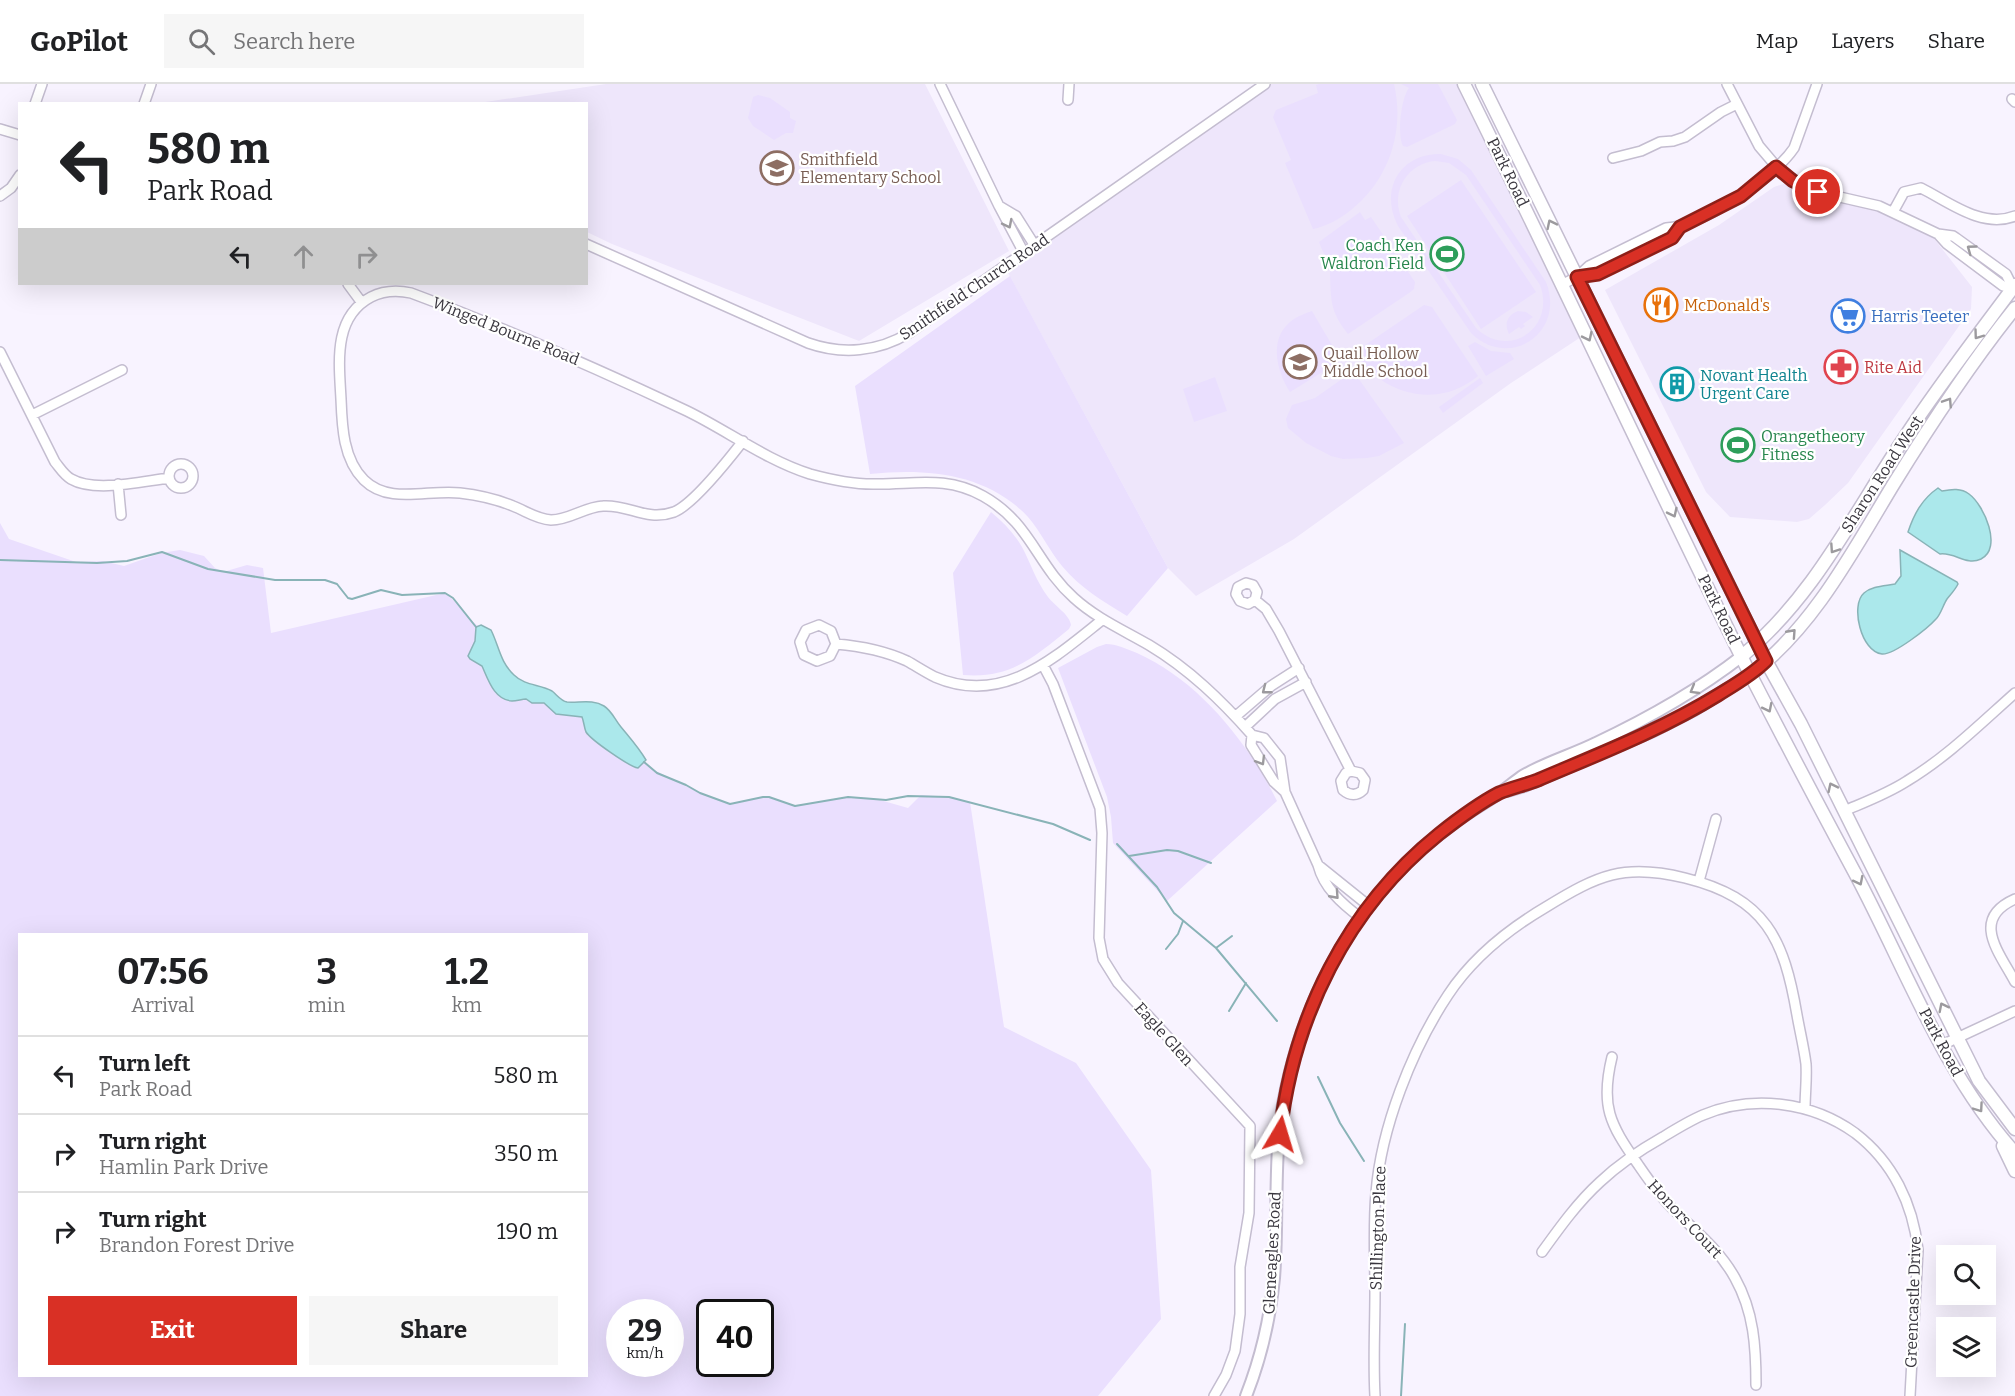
<!DOCTYPE html>
<style>
body{margin:0;font-family:Bitter,serif;background:#f6f6f6;color:#202124;height:100vh;display:flex;flex-direction:column;font-size:22px;white-space:nowrap}
*{box-sizing:border-box;margin:0}
p{font-size:20px;color:#757577}
.icon{flex:none;width:33px;height:33px;fill:none;stroke:currentColor;stroke-width:2;stroke-linecap:round;stroke-linejoin:round}
.map{position:relative;flex:1;overflow:hidden}
.details{position:absolute;left:18px;top:849px;width:570px;height:444px;display:flex;flex-direction:column;background:#fff;border-radius:0px;box-shadow:0 6px 24px #0002}
.details>*{flex:none}
.banner{position:absolute;left:18px;top:18px;width:570px;height:183px;border-radius:0px;box-shadow:0 6px 24px #0002;background:#fff;color:#202124;overflow:hidden}
.fabs{position:absolute;left:1936px;top:1161px;display:grid;gap:12px}
.fabs a{display:grid;place-items:center;width:60px;height:60px;border-radius:0px;background:#fff;box-shadow:0 6px 24px #0002;font-size:30px}
.speed{position:absolute;left:606px;top:1215px;display:flex;gap:12px;font-size:30px;font-weight:700;text-align:center}
.speed>*{display:grid;place-content:center;width:78px;height:78px;border-radius:50%;background:#fff;box-shadow:0 6px 24px #0002;line-height:1}
.speed small{font-size:15px;font-weight:400}
.speed .limit{border:3px solid #111;border-radius:9px;background:#fff;color:#111}
.pin{position:absolute;display:grid;place-items:center;width:51px;height:51px;color:#fff;margin:-26px;border:3px solid #fff;border-radius:50%;box-shadow:0 2px 6px #0007}
.me{position:absolute;width:66px;margin:-33px;rotate:7deg;stroke-linejoin:round;filter:drop-shadow(0 0 4px #0008)}
.turn{display:flex;align-items:center;gap:21px;height:126px;padding:0 30px;font-size:27px}
.turn .icon{width:78px;height:78px;stroke-width:2.5}
.turn b{display:block;font-size:42px;line-height:51px}
.lanes{display:flex;align-items:center;height:57px;padding:0 30px;background:#0003;justify-content:center;gap:30px;direction:ltr}
.lanes .off{opacity:.35}
.eta{display:flex;justify-content:space-evenly;align-items:center;height:102px;text-align:center}
.eta b{font-size:36px;font-weight:700;line-height:42px}
.cta{display:flex;gap:12px;margin-top:auto;padding:12px 30px}
.cta a{flex:1;height:69px;border-radius:0px;background:#d93025;color:#fff;font-size:24px;font-weight:700;line-height:69px;text-align:center}
.cta a+a{background:#f6f6f6;color:#202124}
ul{padding:0;list-style:none}
li{display:flex;align-items:center;gap:18px;height:78px;padding:0 30px;border-top:2px solid #e0e0e0}
li div{flex:1}
li b{display:block;font-size:22px}
li em{font-style:normal}
header{display:flex;align-items:center;gap:36px;box-sizing:border-box;height:84px;padding:0 30px;background:#fff;border-bottom:2px solid #e0e0e0}
header strong{font-size:28px}
nav{display:flex;gap:33px;margin-inline-start:auto;font-size:21px}
.search{width:420px;height:54px;background:#f6f6f6;display:flex;align-items:center;gap:15px;box-sizing:border-box;padding:0 21px;border-radius:0px;color:#757577;font-size:22px}
.map>svg:first-child{display:block}
</style>
<header>
<strong>GoPilot</strong>
<div class="search"><svg class="icon" aria-label="search" viewBox="0 0 24 24"><circle cx="10" cy="10" r="6"/><path d="M15 15l6 6"/></svg>Search here</div>
<nav><a>Map</a><a>Layers</a><a>Share</a></nav>
</header>
<div class="map">
<svg width="2015" height="1312" viewBox="0 0 2015 1312">
<rect width="100%" height="100%" fill="#f8f3ff"/>
<path fill="#eee6fb" d="M606 0H925L1009 167 859 257 612 160 587 148 586 20H472Z
M1268 0H1460L1584 251 1511 299 1294 455 1196 512 1168 484 1006 185Z
M1793 97 1861 118 1925 143 1972 203 1971 225 1848 399 1825 421 1809 435 1797 438 1730 433 1706 408 1605 206 1719 141 1774 103Z"/>
<path fill="#eadffe" fill-rule="evenodd" d="M1319 0H1394C1405 47 1389 96 1351 126 1340 135 1327 142 1313 145L1285 79 1291 76 1273 33 1276 26 1318 9 1316 1Z
M1401 0H1438L1457 36 1455 40 1407 63 1403 62C1397 51 1401 14 1409 4Z
M758 11 770 14 790 28V34L796 37 793 49H786L774 56 753 42 748 34 753 13Z
M1441 70 1458 75 1471 86 1546 198C1566 248 1510 287 1471 249L1398 142C1379 106 1400 69 1441 70ZM1435 77 1449 79 1466 91 1540 201C1556 244 1509 276 1476 244L1401 133C1391 107 1407 80 1435 77Z
M1461 96 1536 208 1481 245 1407 132Z
M1360 128 1365 136 1371 133 1415 198 1414 205 1409 209 1348 250C1330 227 1331 217 1330 189 1330 179 1322 167 1319 158Z
M1010 192 1168 484 1127 532C1103 517 1080 504 1062 482 1049 466 1041 448 1028 433 987 389 926 384 870 390L855 302Z
M1424 221 1432 223 1478 292C1438 326 1381 311 1355 268Z
M1312 227 1339 273 1337 279 1290 308C1278 290 1269 259 1287 241 1293 234 1303 230 1312 227Z
M1518 227 1526 228 1533 233 1523 240 1525 242 1521 245 1519 243 1509 250C1504 240 1507 231 1518 227Z
M1475 258 1491 267 1510 269 1514 275 1486 292 1468 262Z
M1349 290 1356 291 1404 359 1379 372 1367 374 1343 375 1331 372 1306 359 1288 344 1286 335 1292 321 1315 314Z
M1215 293 1227 327 1194 338 1183 305Z
M1480 294 1483 299 1443 329 1439 323Z
M991 428C1003 438 1014 449 1022 463 1031 480 1036 497 1048 513 1055 522 1070 531 1071 541L1069 545C1034 573 1011 595 963 591L953 489Z
M0 439 9 455 76 478 103 477 124 482 161 469 180 466 204 472 215 484 223 488 247 481 263 484 271 549 445 509C461 521 470 540 488 548L504 594 571 624 600 625 650 684 700 709 729 720 763 713H769L795 722 848 713 873 714 908 724 921 711 949 713 970 718 1004 943 1076 979 1151 1086 1161 1235 1098 1312H0ZM20 850H586V1292H20ZM620 1228H670V1280H620ZM710 1228H760V1280H710Z
M1106 560C1116 560 1127 565 1137 569 1199 597 1247 657 1277 717L1167 817 1113 759 1111 733 1107 713 1058 584 1097 563Z"/>
<path fill="#abe8eb" stroke="#89b3b7" stroke-width="1.5" d="M1938 404 1942 407C1952 405 1961 404 1969 410 1984 421 2003 464 1981 475 1966 482 1955 468 1940 470L1908 448C1914 430 1922 415 1938 404Z
M1900 466 1957 498 1958 500C1955 506 1951 510 1947 515 1943 521 1941 530 1936 535 1928 544 1894 571 1882 570 1861 568 1850 521 1864 509 1872 502 1885 502 1895 500L1901 492Z
M481 541 491 546C499 562 500 578 514 591 525 602 540 600 552 607 557 611 561 617 567 618 579 619 593 615 604 622 612 627 615 636 621 643 630 654 639 664 646 676L638 684C630 683 591 656 586 648 584 643 584 638 582 633L556 630 544 619H532L526 615C522 615 517 617 512 617 494 616 488 595 482 582L470 575 468 572 475 557 476 543Z"/>
<g fill="none" stroke-linecap="round" stroke-linejoin="round">
<path stroke="#89b3b7" stroke-width="2" d="M0 476 97 479 127 477 162 468 208 485 275 496H325L337 500 348 514 352 515 381 506 402 511 445 509 453 514 476 543
M644 678 657 689 686 701 700 709 730 720 763 713H769L795 722 848 713 886 716 908 712 949 713 1053 740 1090 756
M1117 760 1157 803 1174 829 1216 864 1277 937
M1129 772 1167 766 1178 767 1211 779
M1216 864 1232 852
M1166 865 1178 850 1183 837
M1229 927 1246 899
M1318 993 1340 1039 1364 1077
M1401 1312 1405 1240"/>
<g stroke="#c4bdd0" stroke-width="12">
<path id="minor" d="M940 0 999 122
M1727 0 1759 62 1782 89 1818 108 1879 122 1938 150
M2012 15 2015 18
M1068 16 1069 0
M35 20 42 0
M144 20 151 0
M0 45 20 51
M1613 74 1641 67 1660 58 1673 57 1685 53 1721 28 1737 20
M0 112 11 104 20 91
M1893 128 1904 108 1921 104C1949 118 1982 145 2015 132
M586 160 808 259C842 271 878 268 909 249L1265 0
M1024 169 999 122 1016 132 1035 162
M1577 193 1598 190 1620 180 1672 154 1680 143
M348 200 362 219
M1563 200 1577 193 1589 182 1666 144C1704 141 1773 95 1794 64L1817 0
M2013 204 2006 190 1956 154 1953 152 1938 150 1947 160 2003 202 2015 205
M0 268 55 378C60 384 64 391 71 395 95 409 143 397 169 394
M32 331 122 286
M743 357C729 375 694 420 674 428 646 438 629 420 603 422 584 423 570 436 551 436 536 435 526 427 513 422 496 415 478 411 460 409 429 405 389 421 364 396 343 375 342 342 341 315 339 278 333 233 371 213 383 207 397 206 411 209 505 244 596 284 687 327 728 347 766 376 810 390 832 396 855 401 878 400 917 400 947 392 983 412 1031 439 1036 480 1074 514 1096 534 1123 546 1149 561 1189 585 1221 616 1252 651
M169 392a12 12 0 1 1 24 0a12 12 0 1 1-24 0Z
M118 400 121 431
M1255 516 1257 508 1253 501 1246 499 1238 503 1236 510 1240 517 1248 520 1255 516 1266 525 1279 547 1351 687 1346 689 1341 697 1343 706C1350 712 1357 712 1363 706L1365 696 1360 689 1351 687
M836 560 830 572 817 577 804 571 800 558 806 546 819 541 831 547 836 560C860 562 885 567 907 577 916 582 925 588 935 593 1002 622 1053 575 1102 536
M1043 581 1053 600 1100 724 1102 749 1099 854 1103 875 1118 899 1250 1042 1249 1129 1240 1183V1230L1235 1267 1226 1291 1214 1312
M1236 632 1271 602 1299 584
M1245 643 1275 615 1306 598
M1285 708 1274 698 1251 661 1252 651 1264 654 1280 674 1285 708 1318 781
M1844 727C1865 718 1887 710 1907 697 1947 673 1980 640 2015 609
M1699 797 1716 735
M2015 815C1970 835 1999 868 2015 898
M1361 834C1342 820 1324 804 1318 781L1369 822
M1942 961 2015 927
M1612 973C1600 1022 1610 1040 1637 1079 1648 1095 1658 1110 1671 1123 1694 1146 1719 1165 1735 1194 1754 1228 1756 1263 1756 1301
M1542 1168C1560 1143 1578 1118 1600 1098 1619 1080 1640 1066 1663 1053 1676 1045 1689 1037 1703 1031 1753 1010 1812 1018 1855 1049 1893 1078 1913 1120 1918 1166L1910 1312
M1375 1312C1373 1278 1375 1243 1375 1208 1375 1175 1373 1142 1376 1109 1381 1044 1412 965 1448 911 1473 873 1507 846 1546 823 1598 791 1624 779 1685 794 1766 814 1784 855 1797 931 1800 948 1804 964 1806 980 1807 995 1805 1010 1805 1025"/>
</g>
<g stroke="#c4bdd0" stroke-width="14">
<path id="tertiary" d="M1507 707 1524 702 1653 647 1694 626 1751 590
M1246 1312C1261 1274 1270 1235 1274 1194 1279 1131 1272 1068 1286 1005 1309 898 1364 806 1453 740 1468 728 1485 719 1501 708 1508 703 1514 698 1521 693 1543 679 1572 671 1596 659 1647 635 1697 607 1742 572"/>
</g>
<g stroke="#c4bdd0" stroke-width="15">
<path id="secondary" d="M1464 0C1561 195 1652 393 1749 588 1784 656 1820 724 1856 791 1906 885 1943 989 2015 1069
M1482 0 1766 577 1801 640 1979 997 2015 1045
M1742 572C1814 513 1854 429 1905 353 1939 301 1978 251 2015 201
M1751 590C1814 542 1853 467 1893 401 1930 341 1970 280 2015 224
M2003 1062 2015 1087"/>
</g>
<use href="#minor" stroke="#fff" stroke-width="9"/>
<use href="#tertiary" stroke="#fff" stroke-width="10"/>
<use href="#secondary" stroke="#fff" stroke-width="12"/>
</g>
<defs><path id="oneway-chevron" d="M-2-3.5L2.5 0L-2 3.5" fill="none" stroke-width="1.6" stroke-linecap="round" stroke-linejoin="round" transform="scale(1.5)"/></defs>
<g stroke="#9c9a9e">
<use href="#oneway-chevron" transform="translate(1008 140) rotate(63)"/>
<use href="#oneway-chevron" transform="translate(1551 140) rotate(-116)"/>
<use href="#oneway-chevron" transform="translate(1971 165) rotate(-144)"/>
<use href="#oneway-chevron" transform="translate(1978 251) rotate(126)"/>
<use href="#oneway-chevron" transform="translate(1588 253) rotate(64)"/>
<use href="#oneway-chevron" transform="translate(1948 318) rotate(-57)"/>
<use href="#oneway-chevron" transform="translate(1673 429) rotate(64)"/>
<use href="#oneway-chevron" transform="translate(1834 465) rotate(124)"/>
<use href="#oneway-chevron" transform="translate(1792 549) rotate(-48)"/>
<use href="#oneway-chevron" transform="translate(1266 606) rotate(142)"/>
<use href="#oneway-chevron" transform="translate(1694 606) rotate(150)"/>
<use href="#oneway-chevron" transform="translate(1768 624) rotate(63)"/>
<use href="#oneway-chevron" transform="translate(1261 677) rotate(59)"/>
<use href="#oneway-chevron" transform="translate(1832 703) rotate(-116)"/>
<use href="#oneway-chevron" transform="translate(1859 797) rotate(63)"/>
<use href="#oneway-chevron" transform="translate(1335 811) rotate(48)"/>
<use href="#oneway-chevron" transform="translate(1943 923) rotate(-117)"/>
<use href="#oneway-chevron" transform="translate(1979 1024) rotate(55)"/>
</g>
<g fill="none" stroke-linecap="round" stroke-linejoin="round">
<g stroke="#8d1f18" stroke-width="15">
<path id="route" d="M1280 1050C1293 933 1347 824 1439 750 1458 735 1478 720 1499 709 1511 704 1525 701 1538 696 1599 670 1661 646 1718 611 1734 601 1752 591 1766 577L1577 193 1598 190 1672 154 1680 143 1741 112 1776 83 1793 97 1818 108"/>
</g>
<use href="#route" stroke="#d93025" stroke-width="10"/>
</g>
<defs>
<g id="school-ring" transform="scale(1.725)"><circle r="9.5" fill="#fff" stroke="#8d6e63" stroke-width="1.5"/><path d="M0-5L7-2L0 1L-7-2ZM-4 1L0 2.5L4 1V4Q0 6-4 4Z" fill="#8d6e63"/></g>
<g id="stadium-ring" transform="scale(1.725)"><circle r="9.5" fill="#fff" stroke="#2e9e5b" stroke-width="1.5"/><path d="M0-5a6.5 5 0 1 0 0 10a6.5 5 0 1 0 0-10ZM-3.5-1.8h7v3.6h-7Z" fill="#2e9e5b"/></g>
<g id="restaurant-ring" transform="scale(1.725)"><circle r="9.5" fill="#fff" stroke="#e8710a" stroke-width="1.5"/><path d="M-5-6h1v4h1v-4h1v4h1v-4h1v5L-1.5 .5V6h-2V.5L-5-1ZM5-6V6H3V1.5H1.5Q1.5-4 5-6Z" fill="#e8710a"/></g>
<g id="supermarket-ring" transform="scale(1.725)"><circle r="9.5" fill="#fff" stroke="#3f7fe0" stroke-width="1.5"/><path d="M-6-5.5h2.5l.6 2H6L4.5 2H-2.5L-4.4-4H-6ZM-1.5 3.2a1.3 1.3 0 1 0 .1 0ZM3 3.2a1.3 1.3 0 1 0 .1 0Z" fill="#3f7fe0"/></g>
<g id="pharmacy-ring" transform="scale(1.725)"><circle r="9.5" fill="#fff" stroke="#e0444e" stroke-width="1.5"/><path d="M-2-6h4v4h4v4h-4v4h-4v-4h-4v-4h4Z" fill="#e0444e"/></g>
<g id="building-ring" transform="scale(1.725)"><circle r="9.5" fill="#fff" stroke="#0f9aa8" stroke-width="1.5"/><path d="M-4-6H4V6H1V3H-1V6H-4ZM-2.5-4.3h1.7v1.8h-1.7ZM.8-4.3h1.7v1.8H.8ZM-2.5-1h1.7V.8h-1.7ZM.8-1h1.7V.8H.8Z" fill="#0f9aa8"/></g>
</defs>
<g fill-rule="evenodd">
<use href="#school-ring" x="777" y="84"/>
<use href="#stadium-ring" x="1447" y="170"/>
<use href="#restaurant-ring" x="1661" y="221"/>
<use href="#supermarket-ring" x="1848" y="232"/>
<use href="#school-ring" x="1300" y="278"/>
<use href="#pharmacy-ring" x="1841" y="283"/>
<use href="#building-ring" x="1677" y="300"/>
<use href="#stadium-ring" x="1738" y="361"/>
</g>
<g text-anchor="middle" dominant-baseline="central" stroke-width="4.5" stroke-linejoin="round" paint-order="stroke">
<g font-size="16" fill="#785e54" stroke="#fff" text-anchor="start">
<text x="800" y="75">Smithfield<tspan x="800" dy="18">Elementary School</tspan></text>
<text x="1323" y="269">Quail Hollow<tspan x="1323" dy="18">Middle School</tspan></text>
</g>
<g font-size="16" fill="#39363e" stroke="#fff">
<text transform="translate(1508 88) rotate(64)">Park Road</text>
<text transform="translate(974 203) rotate(-34)">Smithfield Church Road</text>
<text transform="translate(506 247) rotate(22)">Winged Bourne Road</text>
<text transform="translate(1882 390) rotate(-57)">Sharon Road West</text>
<text transform="translate(1719 525) rotate(64)">Park Road</text>
<text transform="translate(1164 950) rotate(48)">Eagle Glen</text>
<text transform="translate(1941 958) rotate(62)">Park Road</text>
<text transform="translate(1685 1135) rotate(47)">Honors Court</text>
<text transform="translate(1378 1144) rotate(-88)">Shillington Place</text>
<text transform="translate(1272 1169) rotate(-87)">Gleneagles Road</text>
<text transform="translate(1913 1218) rotate(-88)">Greencastle Drive</text>
</g>
<g font-size="16" fill="#27864d" stroke="#fff" text-anchor="end">
<text x="1424" y="161">Coach Ken<tspan x="1424" dy="18">Waldron Field</tspan></text>
<text x="1761" y="352" text-anchor="start">Orangetheory<tspan x="1761" dy="18">Fitness</tspan></text>
</g>
<g font-size="16" fill="#c56008" stroke="#fff" text-anchor="start">
<text x="1684" y="221">McDonald's</text>
</g>
<g font-size="16" fill="#366cbe" stroke="#fff" text-anchor="start">
<text x="1871" y="232">Harris Teeter</text>
</g>
<g font-size="16" fill="#be3a42" stroke="#fff" text-anchor="start">
<text x="1864" y="283">Rite Aid</text>
</g>
<g font-size="16" fill="#0d838f" stroke="#fff" text-anchor="start">
<text x="1700" y="291">Novant Health<tspan x="1700" dy="18">Urgent Care</tspan></text>
</g>
</g>
</svg>
<div class="fabs">
<a><svg class="icon" aria-label="search" viewBox="0 0 24 24"><circle cx="10" cy="10" r="6"/><path d="M15 15l6 6"/></svg></a>
<a><svg class="icon" aria-label="layers" viewBox="0 0 24 24"><path d="M12 4l9 5-9 5-9-5zM3 14l9 5 9-5"/></svg></a>
</div>
<div class="speed"><div>29<small>km/h</small></div><div class="limit">40</div></div>
<div class="pin" style="left:1818px;top:108px;background:#d93025"><svg class="icon" aria-label="arrive" viewBox="0 0 24 24"><path d="M6 21V4h12l-3 4 3 4H6"/></svg></div>
<svg class="me" style="left:1280px;top:1050px" viewBox="-20 -20 40 40"><path d="M0-17L14 15 0 8-14 15z" fill="#d93025" stroke="#fff" stroke-width="4"/></svg>
<div class="banner">
<div class="turn"><svg class="icon" aria-label="left" viewBox="0 0 24 24"><path d="M17 20v-9H6M10 6l-5 5 5 5"/></svg><div><b>580 m</b>Park Road</div></div>
<div class="lanes"><svg class="icon" aria-label="left" viewBox="0 0 24 24"><path d="M17 20v-9H6M10 6l-5 5 5 5"/></svg><svg class="icon off" aria-label="ahead" viewBox="0 0 24 24"><path d="M12 20V5M6 11l6-6 6 6"/></svg><svg class="icon off" aria-label="right" viewBox="0 0 24 24"><path d="M7 20v-9h11M14 6l5 5-5 5"/></svg></div>
</div>
<section class="details">
<div class="eta">
<div><b>07:56</b><p>Arrival</p></div>
<div><b>3</b><p>min</p></div>
<div><b>1.2</b><p>km</p></div>
</div>
<ul>
<li><svg class="icon" aria-label="left" viewBox="0 0 24 24"><path d="M17 20v-9H6M10 6l-5 5 5 5"/></svg><div><b>Turn left</b><p>Park Road</p></div><em>580 m</em></li>
<li><svg class="icon" aria-label="right" viewBox="0 0 24 24"><path d="M7 20v-9h11M14 6l5 5-5 5"/></svg><div><b>Turn right</b><p>Hamlin Park Drive</p></div><em>350 m</em></li>
<li><svg class="icon" aria-label="right" viewBox="0 0 24 24"><path d="M7 20v-9h11M14 6l5 5-5 5"/></svg><div><b>Turn right</b><p>Brandon Forest Drive</p></div><em>190 m</em></li>
</ul>
<div class="cta"><a>Exit</a><a>Share</a></div>
</section>
</div>
